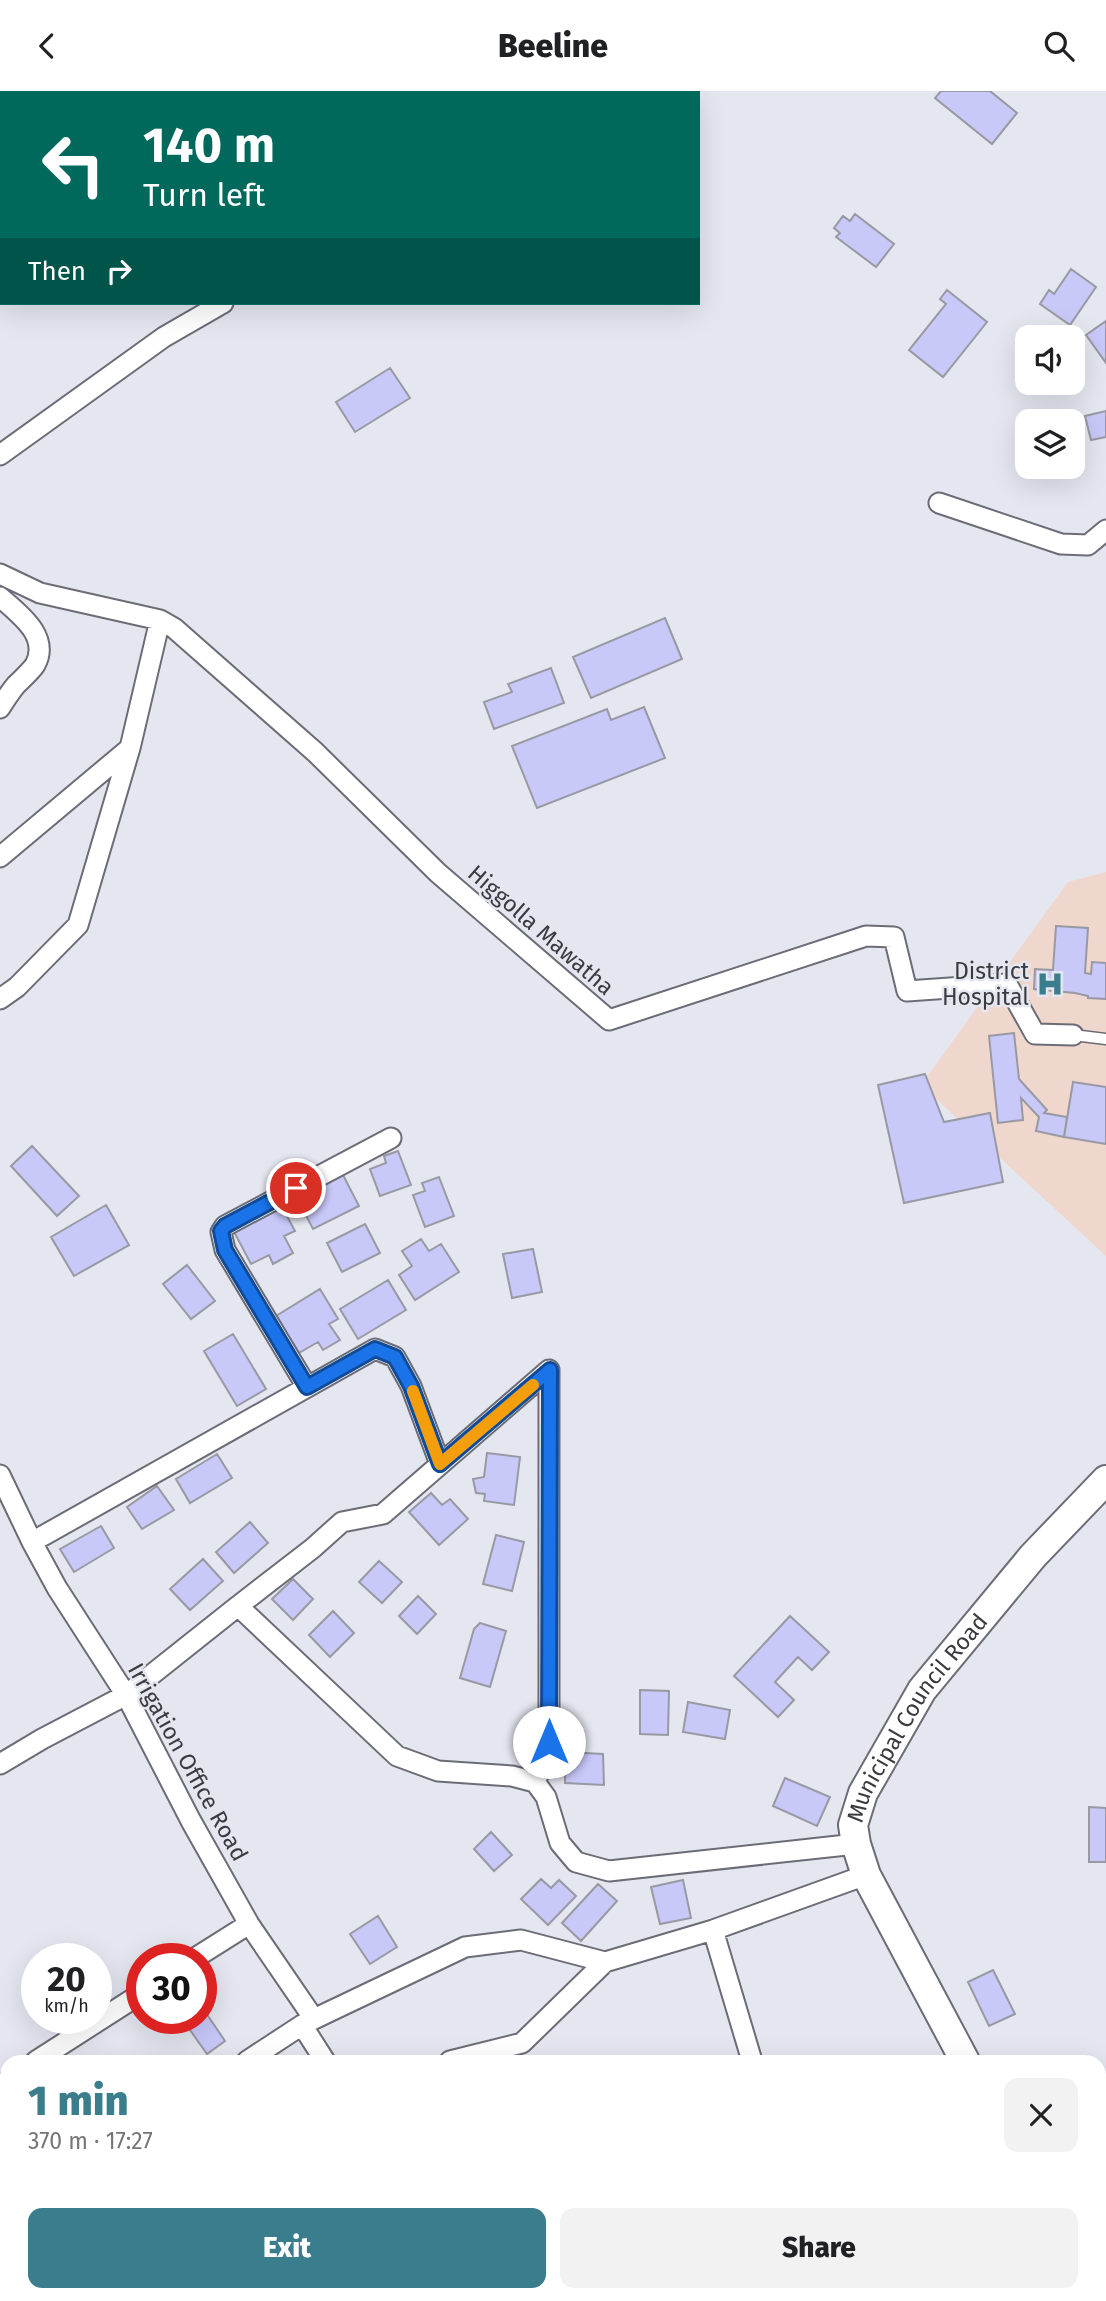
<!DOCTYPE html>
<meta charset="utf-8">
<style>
body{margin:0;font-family:"Fira Sans",sans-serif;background:#f2f2f2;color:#202124;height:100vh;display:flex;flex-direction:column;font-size:26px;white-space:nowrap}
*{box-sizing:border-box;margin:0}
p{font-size:23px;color:#757577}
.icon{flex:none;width:38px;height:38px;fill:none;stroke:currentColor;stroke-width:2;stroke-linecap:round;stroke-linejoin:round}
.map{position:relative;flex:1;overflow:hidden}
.details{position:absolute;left:0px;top:1964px;width:1106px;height:247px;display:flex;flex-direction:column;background:#fff;border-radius:21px 21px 0 0;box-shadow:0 7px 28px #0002}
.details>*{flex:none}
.banner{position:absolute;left:0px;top:0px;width:700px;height:214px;box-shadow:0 7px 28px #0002;background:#00695c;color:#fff;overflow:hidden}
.controls{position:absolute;left:1015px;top:234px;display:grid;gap:14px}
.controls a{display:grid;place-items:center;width:70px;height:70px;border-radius:14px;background:#fff;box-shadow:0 7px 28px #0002;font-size:35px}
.speed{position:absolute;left:21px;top:1852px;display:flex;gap:14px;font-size:35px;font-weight:700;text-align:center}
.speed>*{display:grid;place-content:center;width:91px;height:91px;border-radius:50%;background:#fff;box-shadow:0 7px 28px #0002;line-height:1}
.speed small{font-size:18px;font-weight:400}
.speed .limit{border:10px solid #d22;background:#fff;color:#111}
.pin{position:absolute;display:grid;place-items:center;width:60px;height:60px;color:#fff;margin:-30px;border:4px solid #fff;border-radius:50%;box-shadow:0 2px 7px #0007}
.me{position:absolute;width:77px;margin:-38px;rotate:0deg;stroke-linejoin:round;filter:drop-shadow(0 0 5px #0008)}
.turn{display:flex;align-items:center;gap:24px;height:147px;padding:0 28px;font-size:32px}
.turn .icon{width:91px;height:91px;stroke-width:2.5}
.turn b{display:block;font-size:49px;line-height:60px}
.then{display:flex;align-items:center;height:66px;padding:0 28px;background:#0003;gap:14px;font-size:26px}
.round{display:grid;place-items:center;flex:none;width:74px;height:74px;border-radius:14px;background:#f2f2f2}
.overview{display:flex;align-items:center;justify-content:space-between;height:119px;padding:0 28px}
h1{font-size:42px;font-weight:800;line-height:52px;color:#3a7d8d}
.button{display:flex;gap:14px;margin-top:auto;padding:14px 28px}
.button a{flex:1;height:80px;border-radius:14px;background:#3a7d8d;color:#fff;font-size:28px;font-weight:800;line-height:80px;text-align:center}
.button a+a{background:#f2f2f2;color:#202124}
header{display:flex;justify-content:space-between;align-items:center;height:91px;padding:0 28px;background:#fff;font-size:32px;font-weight:800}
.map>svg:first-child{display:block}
</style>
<header><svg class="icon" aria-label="back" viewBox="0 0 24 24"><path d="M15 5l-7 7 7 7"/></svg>Beeline<svg class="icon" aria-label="search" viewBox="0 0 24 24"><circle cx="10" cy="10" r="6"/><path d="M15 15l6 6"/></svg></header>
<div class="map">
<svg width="1106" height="2210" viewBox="0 0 1106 2210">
<rect width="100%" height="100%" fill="#e4e6f0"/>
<path fill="#efd7cd" d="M1106 781V1165L921 994 1068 791Z"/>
<path fill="#c8c8f9" stroke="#9899a2" stroke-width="2" d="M941 0H990L1017 22 992 53 935 7Z
M855 123 894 153 876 176 836 146 840 142 834 137 843 125 850 130Z
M1071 178 1096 196 1070 234 1040 213 1049 199 1054 203Z
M947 199 987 231 943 286 909 259 946 213 940 208Z
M1106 230V272L1086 244Z
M390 277 410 307 355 341 336 311Z
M1106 320V346L1091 349 1085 325Z
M665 527 682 568 591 607 573 566Z
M551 577 564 612 494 638 484 611 512 601 508 593Z
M644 616 665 667 537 717 512 655 607 618 611 629Z
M1056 835 1088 837 1085 882 1091 883 1092 871 1106 872V908L1088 907V905L1075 902 1034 898 1035 878 1053 879Z
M1014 942 1019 988 1047 1019 1044 1022 1067 1026 1064 1046 1036 1040 1039 1026 1021 1007 1023 1029 998 1032 989 945Z
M925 983 944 1031 990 1022 1003 1091 904 1112 878 994Z
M1073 991 1106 996V1053L1064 1046Z
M32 1055 79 1105 57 1125 11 1075Z
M398 1060 411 1094 380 1105 370 1078 386 1072 384 1065Z
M343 1084 359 1115 313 1138 297 1107Z
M439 1086 454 1125 425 1136 413 1104 425 1100 422 1092Z
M280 1112 295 1140 284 1145 293 1162 273 1173 269 1164 251 1173 232 1137Z
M106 1114 129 1154 74 1185 51 1146Z
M365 1133 380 1162 342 1181 327 1152Z
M421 1148 429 1160 441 1153 459 1181 415 1209 399 1184 412 1175 402 1160Z
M533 1158 542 1201 512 1207 503 1163Z
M187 1174 215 1210 191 1228 163 1193Z
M388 1189 406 1219 358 1248 340 1218Z
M320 1198 338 1228 329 1233 340 1249 323 1259 318 1251 299 1262 276 1225Z
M233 1243 266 1298 237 1315 204 1260Z
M487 1362 520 1366 514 1414 484 1410 485 1403 476 1402 473 1388 484 1386Z
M217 1363 232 1387 190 1412 176 1388Z
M157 1395 174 1419 142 1438 127 1416Z
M431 1402 442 1414 450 1408 468 1428 439 1454 409 1421Z
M250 1431 268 1452 234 1482 216 1461Z
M101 1435 114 1457 74 1481 60 1458Z
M496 1444 524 1451 512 1500 483 1493Z
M203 1468 223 1490 190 1519 170 1498Z
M379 1470 402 1491 382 1512 359 1491Z
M293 1488 313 1508 293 1529 272 1508Z
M418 1505 436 1523 417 1543 399 1525Z
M333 1520 354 1542 330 1566 309 1544Z
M790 1525 829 1561 812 1579 798 1566 775 1591 794 1609 778 1626 734 1585Z
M480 1532 506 1540 490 1596 460 1587 474 1538Z
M640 1599 669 1600 668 1644 640 1643Z
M688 1611 730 1619 725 1648 683 1641Z
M565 1661 603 1663 604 1694 565 1692Z
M785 1687 830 1706 817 1735 773 1715Z
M1089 1716 1106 1717V1771H1089Z
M491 1741 512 1764 494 1780 474 1758Z
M541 1788 551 1797 559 1789 576 1805 548 1834 521 1808Z
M683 1789 691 1827 660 1833 651 1796Z
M598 1793 617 1810 581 1850 562 1832Z
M378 1825 397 1856 370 1873 350 1843Z
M993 1879 1015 1923 989 1935 968 1891Z
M204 1919 225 1950 207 1963 185 1932 192 1927H201V1921Z
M261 2203H289L294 2210H252Z"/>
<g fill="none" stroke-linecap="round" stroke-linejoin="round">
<g stroke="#6b6c75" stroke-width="13">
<path id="lane" d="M1073 944 1106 948"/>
</g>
<g stroke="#6b6c75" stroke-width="23">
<path id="street" d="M0 75 2 74
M0 364 164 246 223 212
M939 412 1061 453 1088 454 1106 439
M0 483 40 502 160 529 174 537 315 661 438 782 609 929 866 845 894 846 907 900 1007 893 1035 943 1073 944
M0 506C18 522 51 545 35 574 30 581 22 588 16 594 10 601 5 609 0 617
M0 766 130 657
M0 908 17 896 78 834 130 657 160 529
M307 1296 225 1159 221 1141 225 1135 391 1047
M0 1384 32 1451 57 1497 126 1604 191 1730 249 1833 314 1928 302 1934 325 1970
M32 1451 375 1258 395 1266 411 1295 440 1373
M238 1515 313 1457 342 1431 383 1423 549 1279
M0 1673 42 1648 126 1604 238 1515 397 1665 438 1680 512 1685 535 1691 546 1706 560 1752 576 1771 609 1780 856 1753
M535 1691 545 1669 549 1651V1279
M713 1839 752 1970
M195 1867 249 1833
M314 1928 465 1856 521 1849 605 1871
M36 1970 142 1902
M247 1970 302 1934
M450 1970 522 1952 605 1871 713 1839 866 1784
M0 1995 7 1990
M0 2135 7 2130
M0 2184 7 2193
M14 2203 19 2210
M144 2210 156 2203
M376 2210 382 2206V2203"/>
</g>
<g stroke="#6b6c75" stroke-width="32">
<g id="secondary">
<path id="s1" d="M965 1970 866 1784 856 1753 853 1734 863 1702 922 1599 1033 1465 1106 1389"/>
<path d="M880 2210 888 2203"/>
</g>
</g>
<use href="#lane" stroke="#fff" stroke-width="10"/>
<use href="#street" stroke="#fff" stroke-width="19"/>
<use href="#secondary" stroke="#fff" stroke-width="28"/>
</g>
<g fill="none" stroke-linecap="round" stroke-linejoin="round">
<g stroke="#114b97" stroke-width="18">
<path id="route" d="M296 1097 225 1135 221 1140 225 1159 307 1296 375 1258 395 1266 411 1295 440 1373 550 1279 549 1651"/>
</g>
<use href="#route" stroke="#1a73e8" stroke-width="12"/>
<path stroke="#f59e0b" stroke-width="12" d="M413 1300 440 1373 533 1294"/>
</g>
<defs>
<g id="hospital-bare" transform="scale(2.1)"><path d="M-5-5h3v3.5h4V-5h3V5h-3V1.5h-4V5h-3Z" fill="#3a7d8d" stroke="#e4e6f0" stroke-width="2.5" paint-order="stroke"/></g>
</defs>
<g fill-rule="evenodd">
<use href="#hospital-bare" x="1050" y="893"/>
</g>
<g text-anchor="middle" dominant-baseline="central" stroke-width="5" stroke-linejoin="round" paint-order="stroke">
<g font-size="23" fill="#3a3b3f" stroke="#e4e6f0">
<text transform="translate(541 839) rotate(41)">Higgolla Mawatha</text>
<text stroke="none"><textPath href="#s1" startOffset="388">Municipal Council Road</textPath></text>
<text transform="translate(188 1671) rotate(61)">Irrigation Office Road</text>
</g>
<g font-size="23" fill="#3a3b3f" stroke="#e4e6f0" text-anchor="end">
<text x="1029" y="880">District<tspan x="1029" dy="26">Hospital</tspan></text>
</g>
</g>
</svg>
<div class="controls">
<a><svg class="icon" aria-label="sound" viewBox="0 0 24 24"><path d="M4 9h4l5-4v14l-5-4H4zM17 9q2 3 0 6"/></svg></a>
<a><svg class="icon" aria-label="layers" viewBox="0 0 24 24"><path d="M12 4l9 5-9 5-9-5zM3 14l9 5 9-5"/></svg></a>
</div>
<div class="speed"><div>20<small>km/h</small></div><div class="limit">30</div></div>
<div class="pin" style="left:296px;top:1097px;background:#d93025"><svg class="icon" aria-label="arrive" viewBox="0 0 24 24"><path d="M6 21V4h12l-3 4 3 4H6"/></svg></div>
<svg class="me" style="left:549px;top:1651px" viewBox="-20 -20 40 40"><circle r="19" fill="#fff"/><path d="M0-13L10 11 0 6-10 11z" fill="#1a73e8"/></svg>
<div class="banner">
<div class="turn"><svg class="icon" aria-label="left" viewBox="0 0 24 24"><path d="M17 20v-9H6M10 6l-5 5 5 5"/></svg><div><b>140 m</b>Turn left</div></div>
<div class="then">Then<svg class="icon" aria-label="right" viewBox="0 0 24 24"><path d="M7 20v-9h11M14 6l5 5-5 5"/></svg></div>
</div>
<section class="details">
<div class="overview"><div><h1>1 min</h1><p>370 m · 17:27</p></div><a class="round"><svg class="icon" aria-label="close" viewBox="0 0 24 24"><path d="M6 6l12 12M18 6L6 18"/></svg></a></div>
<div class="button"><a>Exit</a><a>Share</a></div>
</section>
</div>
